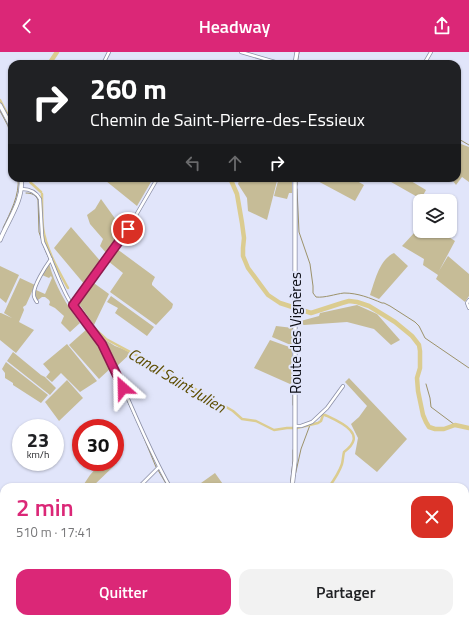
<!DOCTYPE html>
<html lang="fr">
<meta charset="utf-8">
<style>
body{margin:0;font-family:"Titillium Web",sans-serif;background:#f2f2f2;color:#202124;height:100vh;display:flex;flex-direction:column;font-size:15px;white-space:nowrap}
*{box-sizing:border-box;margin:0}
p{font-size:13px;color:#757577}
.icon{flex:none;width:22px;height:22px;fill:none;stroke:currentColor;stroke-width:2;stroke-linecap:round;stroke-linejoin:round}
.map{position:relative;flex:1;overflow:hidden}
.details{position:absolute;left:0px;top:431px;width:469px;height:140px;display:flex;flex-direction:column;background:#fff;border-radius:12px 12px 0 0;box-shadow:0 1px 3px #0004}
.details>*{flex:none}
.guide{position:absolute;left:8px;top:8px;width:453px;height:122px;border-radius:12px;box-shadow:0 1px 3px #0004;background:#202124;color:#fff;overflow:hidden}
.buttons{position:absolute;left:413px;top:142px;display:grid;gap:8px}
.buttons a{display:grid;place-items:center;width:44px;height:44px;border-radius:8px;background:#fff;box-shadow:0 1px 3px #0004;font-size:20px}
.speed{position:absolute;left:12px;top:367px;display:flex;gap:8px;font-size:20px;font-weight:700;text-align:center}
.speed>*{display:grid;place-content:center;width:52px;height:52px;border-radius:50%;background:#fff;box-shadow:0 1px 3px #0004;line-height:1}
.speed small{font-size:10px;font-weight:400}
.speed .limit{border:6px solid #d22;background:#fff;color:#111}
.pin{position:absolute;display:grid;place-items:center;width:34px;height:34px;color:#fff;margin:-17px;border:2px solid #fff;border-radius:50%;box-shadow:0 1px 4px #0007}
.me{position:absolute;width:44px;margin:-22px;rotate:335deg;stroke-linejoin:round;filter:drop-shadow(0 0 3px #0008)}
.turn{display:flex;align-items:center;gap:14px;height:84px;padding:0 16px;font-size:18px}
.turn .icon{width:52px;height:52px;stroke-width:2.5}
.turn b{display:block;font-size:28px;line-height:34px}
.lanes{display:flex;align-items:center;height:38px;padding:0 16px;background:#0003;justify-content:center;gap:20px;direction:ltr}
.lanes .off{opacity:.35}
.round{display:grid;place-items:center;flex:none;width:42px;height:42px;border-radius:12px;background:#f2f2f2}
.head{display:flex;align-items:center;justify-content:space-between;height:68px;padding:0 16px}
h1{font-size:24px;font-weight:600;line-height:30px;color:#db2777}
.button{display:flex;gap:8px;margin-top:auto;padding:8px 16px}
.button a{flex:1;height:46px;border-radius:12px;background:#db2777;color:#fff;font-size:16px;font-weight:600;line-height:46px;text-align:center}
.button a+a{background:#f2f2f2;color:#202124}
header{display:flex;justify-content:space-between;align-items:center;height:52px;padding:0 16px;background:#db2777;color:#fff;font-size:18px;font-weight:600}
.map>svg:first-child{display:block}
</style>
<header><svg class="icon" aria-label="back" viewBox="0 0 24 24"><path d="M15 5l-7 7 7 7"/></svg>Headway<svg class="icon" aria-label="share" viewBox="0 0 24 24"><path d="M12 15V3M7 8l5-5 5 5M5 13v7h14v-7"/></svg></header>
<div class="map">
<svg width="469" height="571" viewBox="0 0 469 571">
<rect width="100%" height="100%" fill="#e1e5fa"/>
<path fill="#c6bc97" d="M461 92 469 95V130L462 125 456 133 453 129 442 126H457V100Z
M109 126H151V130L137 154 106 129Z
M240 126H292V141H289L287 147 274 144 278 129H277L267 168 248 159 247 146 238 132Z
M312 126H352L364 133 355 149Z
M384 126H407L410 128 411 129 426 138 421 147Z
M101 147 124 179 108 203 100 194 103 187 90 172 87 163 95 157Z
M420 172V179H440L455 189 439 219 448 204 469 222V244L465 250 436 227 438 223 423 213 424 207 402 194 415 180Z
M71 175 102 211 85 233 54 196Z
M117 197 155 225 152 231V233L173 252 172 256 156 273 110 240 123 221 108 209Z
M394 201 408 214 379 247 370 243C375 229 379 208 394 201Z
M49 211C55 234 66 252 80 271L70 280 61 271 64 264 55 256 49 253 50 250 49 248 45 245H42L38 248C34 245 35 242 36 238L45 242 52 226 51 224 49 226 42 223 45 216Z
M0 214 19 223 6 251 0 246Z
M20 226 35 233 26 253 23 255 24 258 19 270 34 278 16 301 0 288V261H1L12 266 4 261Z
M91 229 109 242 94 273 77 249Z
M111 244 154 275 147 284 115 261 118 256 107 250Z
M357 253 377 262 400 288 391 293 374 277 347 270 304 273 297 270 319 264 320 261Z
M276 274 293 276V294L272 285Z
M87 277 99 291 111 316 99 327 69 293Z
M104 287 115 294 123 297 131 301 117 314 103 288Z
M270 288 292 296 293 330 290 332 254 316Z
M67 292 97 329 80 340 61 321 52 330 46 325 50 320 43 312Z
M13 300 41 323 45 325 56 336 50 343 7 309Z
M6 310 48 343 41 351 13 333V331L5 326V321L2 317Z
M349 326 407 387 377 420 355 402 358 386 351 372 359 365 367 354 345 330Z
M67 328 83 346 59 369 45 350Z
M99 410H112L115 413 92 435H82L90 423 98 414Z
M215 421 225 435H203L201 431Z"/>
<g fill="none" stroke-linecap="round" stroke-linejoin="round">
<path stroke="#9c926a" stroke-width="1" d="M297 12 299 0
M0 59 8 74 12 89
M457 86 469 93
M297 133V126
M297 137 299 180 310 212 313 234V241L316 245C325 246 335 242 344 241 358 241 370 246 382 251H384L390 254 415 270 419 274 425 286 469 316
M26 141C32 141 36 143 38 148L39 180 41 186
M3 176C10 161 20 143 18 126
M44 195 50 209
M69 250 103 296 138 372
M293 324V353
M426 332 430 346 431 355 455 373
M139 374 156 415
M158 418 168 435
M295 424 301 397 310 373
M290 435 293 409V398
M212 567 213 571
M248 571 250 567
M254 571 256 567"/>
<path stroke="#dbcc90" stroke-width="2.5" d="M0 48 12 71
M28 126 31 131 41 140
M42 142C42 153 42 165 43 176 46 197 58 218 68 236
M76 251 94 276 106 287 151 311 233 359 242 367 256 369 274 378 287 376H294
M297 376 318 371 321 369 323 363H325C340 370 369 382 344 400 343 404 343 408 342 412 339 421 334 428 329 435
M373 571 374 567"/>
<path stroke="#dbcc90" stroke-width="4.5" d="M49 12 57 0
M230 126 237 142 242 171 244 186 243 196V204L248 216 268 243 280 251 311 261 342 251 349 249 357 250 369 254 395 270 412 284 419 293 420 299V316L417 326 418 339 423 363 426 370 429 375 435 377H444L455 373 469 376"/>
<g stroke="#8a8ea6" stroke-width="4">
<path id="minor" d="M241 0 282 12
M103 12 109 0
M424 12 431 0
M22 137C29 137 36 140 40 147L42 183 43 190C52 208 59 231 69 248 80 265 96 279 105 297 128 343 145 391 170 435
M469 248 467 251 469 256
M37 250C36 249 34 245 34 244 32 235 46 214 51 207
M73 253 128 177 157 127
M296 374H301L312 370 327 356 343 334
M139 435 159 415
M0 485 4 489
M215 567 216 571"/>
</g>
<g stroke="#8a8ea6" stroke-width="5">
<path id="tertiary" d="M295 12 297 0
M0 53 9 70 12 78
M0 188C8 168 24 148 21 126
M292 435 295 409V126
M251 571 253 567"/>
</g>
<use href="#minor" stroke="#fff" stroke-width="2.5"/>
<use href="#tertiary" stroke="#fff" stroke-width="3.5"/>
</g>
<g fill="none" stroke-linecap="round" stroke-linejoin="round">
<g stroke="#8e194d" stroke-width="10">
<path id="route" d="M123 336 102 292 73 253 128 177"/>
</g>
<use href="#route" stroke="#db2777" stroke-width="7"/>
</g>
<g text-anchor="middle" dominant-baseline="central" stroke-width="4" stroke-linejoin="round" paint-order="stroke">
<g font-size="15" fill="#0a0b13" stroke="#e1e5fa">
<text transform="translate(295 281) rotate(-90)">Route des Vignères</text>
</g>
<g font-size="16" font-style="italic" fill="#5d4d00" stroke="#e1e5fa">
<text transform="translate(177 328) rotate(31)">Canal Saint-Julien</text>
</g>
</g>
</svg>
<div class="buttons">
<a><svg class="icon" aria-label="layers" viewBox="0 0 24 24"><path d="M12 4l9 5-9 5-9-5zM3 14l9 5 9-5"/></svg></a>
</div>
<div class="speed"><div>23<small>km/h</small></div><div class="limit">30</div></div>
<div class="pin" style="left:128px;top:177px;background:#d93025"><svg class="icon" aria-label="arrive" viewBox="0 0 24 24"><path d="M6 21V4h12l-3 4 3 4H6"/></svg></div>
<svg class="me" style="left:123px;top:336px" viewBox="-20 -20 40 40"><path d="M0-17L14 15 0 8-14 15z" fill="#db2777" stroke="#fff" stroke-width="4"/></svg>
<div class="guide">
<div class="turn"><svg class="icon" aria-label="right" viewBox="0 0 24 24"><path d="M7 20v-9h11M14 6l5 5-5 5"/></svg><div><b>260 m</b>Chemin de Saint-Pierre-des-Essieux</div></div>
<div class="lanes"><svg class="icon off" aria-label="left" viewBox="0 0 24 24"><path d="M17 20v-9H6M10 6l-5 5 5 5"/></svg><svg class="icon off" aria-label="ahead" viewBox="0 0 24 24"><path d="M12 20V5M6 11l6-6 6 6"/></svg><svg class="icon" aria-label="right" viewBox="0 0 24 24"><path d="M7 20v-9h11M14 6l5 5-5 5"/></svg></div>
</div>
<section class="details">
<div class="head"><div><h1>2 min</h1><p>510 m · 17:41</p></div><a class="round" style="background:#d93025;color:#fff"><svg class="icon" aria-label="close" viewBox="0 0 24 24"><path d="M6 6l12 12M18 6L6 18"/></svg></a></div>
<div class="button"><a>Quitter</a><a>Partager</a></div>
</section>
</div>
